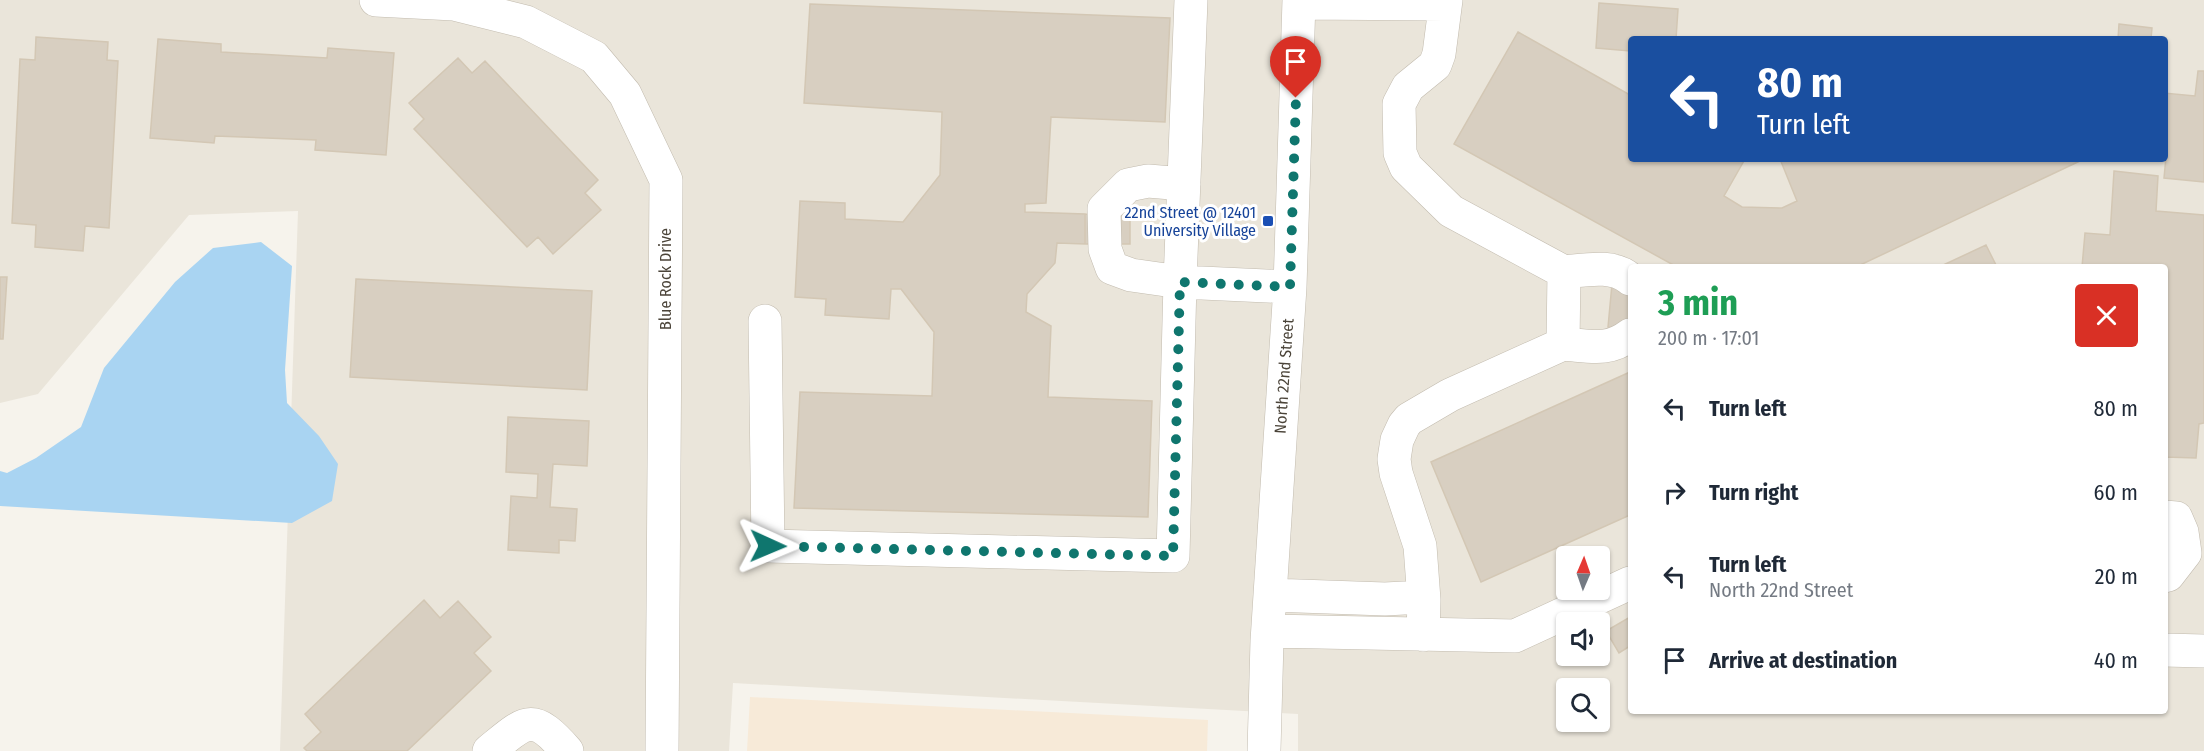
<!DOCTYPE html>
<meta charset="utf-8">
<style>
body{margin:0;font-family:"Fira Sans Condensed",sans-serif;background:#f6f6f7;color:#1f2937;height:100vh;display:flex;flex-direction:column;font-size:22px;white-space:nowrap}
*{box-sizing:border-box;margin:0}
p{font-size:20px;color:#747a83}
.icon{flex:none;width:33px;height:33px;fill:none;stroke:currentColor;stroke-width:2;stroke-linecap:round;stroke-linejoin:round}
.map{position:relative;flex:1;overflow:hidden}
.panel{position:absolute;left:1628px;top:264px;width:540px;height:450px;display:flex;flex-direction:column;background:#fff;border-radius:6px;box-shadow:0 2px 4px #0004}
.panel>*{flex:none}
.hud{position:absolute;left:1628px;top:36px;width:540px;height:126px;border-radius:6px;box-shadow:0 2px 4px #0004;background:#1a4fa0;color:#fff;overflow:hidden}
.needle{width:39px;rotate:2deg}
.tools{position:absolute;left:1556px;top:546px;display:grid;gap:12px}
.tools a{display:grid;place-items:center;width:54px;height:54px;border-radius:6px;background:#fff;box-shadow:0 2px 4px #0004;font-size:30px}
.pin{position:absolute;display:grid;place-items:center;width:51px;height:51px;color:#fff;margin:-62px -26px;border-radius:50% 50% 50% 0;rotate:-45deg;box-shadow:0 0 6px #0007}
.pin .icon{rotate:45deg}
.me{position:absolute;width:66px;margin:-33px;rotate:91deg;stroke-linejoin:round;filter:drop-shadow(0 0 4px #0008)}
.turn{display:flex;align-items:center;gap:21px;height:126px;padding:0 30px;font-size:27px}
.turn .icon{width:78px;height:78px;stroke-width:2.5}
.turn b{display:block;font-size:42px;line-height:51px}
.round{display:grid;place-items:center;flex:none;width:63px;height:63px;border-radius:6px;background:#f6f6f7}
.overview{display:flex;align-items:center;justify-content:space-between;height:102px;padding:0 30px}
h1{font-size:36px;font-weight:700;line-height:45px;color:#1e9e55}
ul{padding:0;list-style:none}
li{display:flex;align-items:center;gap:18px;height:84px;padding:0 30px}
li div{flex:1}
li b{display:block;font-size:22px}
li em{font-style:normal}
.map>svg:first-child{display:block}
</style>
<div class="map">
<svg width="2204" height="751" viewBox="0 0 2204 751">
<rect width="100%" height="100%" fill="#f6f3ec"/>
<path fill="#eae5da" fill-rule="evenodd" d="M0 0H2204V751H1298V714L733 683 729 751H280L298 211 189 215 38 394 0 403ZM1630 39H2164V159H1630ZM1630 267H2164V711H1630ZM1566 556H1599V590H1566ZM1566 622H1599V656H1566ZM1566 688H1599V722H1566Z"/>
<path fill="#f7ead8" d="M750 697 1208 720 1207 751H747Z"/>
<path fill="#a9d4f2" d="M261 242 292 266 285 370 287 403 319 436 338 464 332 501 292 523 0 506V471L7 473 36 458 81 427 104 368 175 282 213 248Z"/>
<path fill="#d8cfc1" stroke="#d3c7b4" stroke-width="1.5" d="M1599 3 1678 9 1676 39H1630V51L1596 48Z
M810 4 1170 18 1165 122 1051 117 1046 203 1025 204V212L1085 214V244L1057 243 1055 263 1027 294 1026 312 1051 326 1048 397 1152 401 1148 517 794 508 800 392 932 396 934 332 901 289H891L889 319 825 315 826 299 795 297 800 201 845 203V219L903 222 940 175 942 112 804 103Z
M2119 24 2152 28 2151 39H2118Z
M1518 32 1630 95V159H1745L1724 196 1742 207 1782 208 1797 201 1780 159 2082 160 1856 267H1677L1454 144Z
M36 37 108 42 107 60 118 61 109 228 85 226 83 251 35 247 36 225 12 223 20 59 35 60Z
M158 39 221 44V52L327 58 328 48 394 53 386 155 315 150 316 140 215 136 214 143 150 138Z
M458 58 472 73 485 61 598 180 585 193 601 210 553 254 538 237 527 247 414 129 424 119 409 103Z
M2198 71H2204V182L2164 178 2166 157H2164V93L2195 96Z
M2114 171 2158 176 2156 211 2204 215V423L2199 424 2196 458 2165 457 2164 465V267H2082L2085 233 2110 235Z
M1085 214 1130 215V244H1085Z
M1986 245 1997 267H1939Z
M0 277H7L3 339H0Z
M356 279 592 291 587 390 350 377Z
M1612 284 1630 285V328L1608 327Z
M1630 372V515L1481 582 1431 462Z
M508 417 589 421 587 466 553 464 550 507 577 509 575 541 559 540V553L508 550 511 496 537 498 538 474 506 472Z
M424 600 440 618 458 601 491 637 474 653 491 671 407 751H307L304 748 321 732 305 714Z
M1630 617V646L1619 653 1606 631Z"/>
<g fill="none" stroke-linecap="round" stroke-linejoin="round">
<g stroke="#c2bbae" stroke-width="34">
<path id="minor" d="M376 0 454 4 526 22 594 57 625 94 666 180 662 751
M1191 0 1180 282 1290 287
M1299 3 1445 4
M1564 272C1586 270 1613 264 1630 279
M765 321 768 546 1173 556 1180 282 1131 275 1112 268 1105 249 1104 209 1128 185 1148 181 1184 184
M1563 344C1590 346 1608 352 1630 335
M2164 517 2176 518 2182 532 2185 553 2168 575 2164 576
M1270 595 1385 599 1423 597
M1268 631 1515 636 1630 583
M1423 635 1424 600 1420 546 1396 473 1394 459 1397 440 1404 425 1409 419 1450 395 1563 344 1564 272 1451 211 1406 167 1400 153 1399 104 1408 87 1435 65 1439 54 1446 0
M2164 650 2204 651
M489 751C526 721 532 711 567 751
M1264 751 1267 641 1290 287 1299 0"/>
</g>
<use href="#minor" stroke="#fff" stroke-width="33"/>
</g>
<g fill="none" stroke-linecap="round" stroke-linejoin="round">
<path stroke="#0f766e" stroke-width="10" stroke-dasharray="0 18" d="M768 546 1173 556 1180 282 1290 287 1296 98"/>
</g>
<rect fill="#1a4fb4" stroke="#fff" stroke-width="2" x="1262" y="215" width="12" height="12" rx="3"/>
<g text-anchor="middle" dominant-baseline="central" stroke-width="6" stroke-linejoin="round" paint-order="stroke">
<g font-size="16" fill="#164399" stroke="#fff" text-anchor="end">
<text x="1256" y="212">22nd Street @ 12401<tspan x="1256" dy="18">University Village</tspan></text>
</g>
<g font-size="16" fill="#4b4439" stroke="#fff">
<text transform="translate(665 279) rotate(-90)">Blue Rock Drive</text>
<text transform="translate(1284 376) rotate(-86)">North 22nd Street</text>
</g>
</g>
</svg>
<div class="tools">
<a><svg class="needle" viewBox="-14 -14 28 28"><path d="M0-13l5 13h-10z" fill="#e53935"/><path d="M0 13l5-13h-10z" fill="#747a83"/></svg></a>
<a><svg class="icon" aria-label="sound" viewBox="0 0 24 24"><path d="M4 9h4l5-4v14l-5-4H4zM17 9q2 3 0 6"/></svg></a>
<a><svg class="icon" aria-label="search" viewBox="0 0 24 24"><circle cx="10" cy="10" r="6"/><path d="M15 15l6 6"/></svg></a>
</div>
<div class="pin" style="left:1296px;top:98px;background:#d93025"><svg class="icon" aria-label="arrive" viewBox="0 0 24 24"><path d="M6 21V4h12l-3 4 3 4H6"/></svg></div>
<svg class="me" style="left:768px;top:546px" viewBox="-20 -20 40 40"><path d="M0-17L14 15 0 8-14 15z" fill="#0f766e" stroke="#fff" stroke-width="4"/></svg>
<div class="hud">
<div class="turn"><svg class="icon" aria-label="left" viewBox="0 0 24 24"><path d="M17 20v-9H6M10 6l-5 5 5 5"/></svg><div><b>80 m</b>Turn left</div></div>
</div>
<section class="panel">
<div class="overview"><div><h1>3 min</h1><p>200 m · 17:01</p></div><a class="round" style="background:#d93025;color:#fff"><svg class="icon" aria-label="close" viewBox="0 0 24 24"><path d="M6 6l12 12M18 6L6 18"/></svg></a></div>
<ul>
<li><svg class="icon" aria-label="left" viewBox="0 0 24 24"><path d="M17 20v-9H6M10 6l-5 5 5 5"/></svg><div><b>Turn left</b></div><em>80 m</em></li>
<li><svg class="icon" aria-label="right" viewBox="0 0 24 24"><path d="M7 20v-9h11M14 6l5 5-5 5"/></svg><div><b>Turn right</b></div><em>60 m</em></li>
<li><svg class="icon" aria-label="left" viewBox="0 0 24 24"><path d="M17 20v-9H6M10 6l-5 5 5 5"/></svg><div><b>Turn left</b><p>North 22nd Street</p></div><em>20 m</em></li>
<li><svg class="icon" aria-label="arrive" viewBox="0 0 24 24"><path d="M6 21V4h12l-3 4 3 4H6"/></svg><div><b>Arrive at destination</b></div><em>40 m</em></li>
</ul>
</section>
</div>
